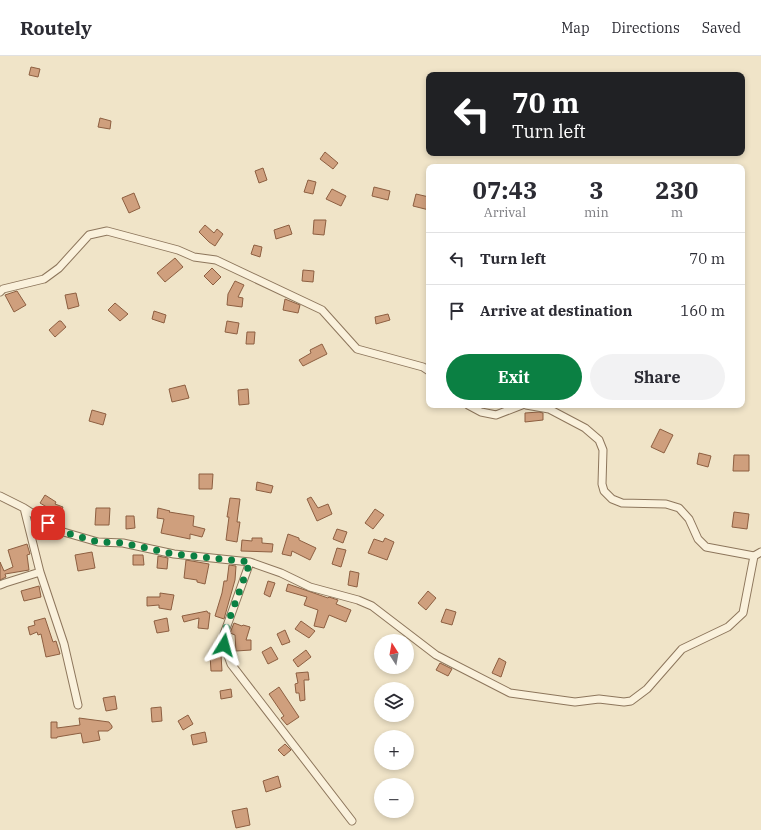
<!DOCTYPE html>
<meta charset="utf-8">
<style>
body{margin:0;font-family:"IBM Plex Serif",serif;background:#f2f2f3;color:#2b2b33;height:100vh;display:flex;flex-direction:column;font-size:15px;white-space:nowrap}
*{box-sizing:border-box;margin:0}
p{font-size:13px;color:#7c7c81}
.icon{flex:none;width:22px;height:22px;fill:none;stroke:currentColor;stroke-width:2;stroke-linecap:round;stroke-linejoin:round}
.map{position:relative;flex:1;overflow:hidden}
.side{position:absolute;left:426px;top:108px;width:319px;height:244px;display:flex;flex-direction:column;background:#fff;border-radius:8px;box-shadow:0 2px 6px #0003}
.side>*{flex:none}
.hud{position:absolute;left:426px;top:16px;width:319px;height:84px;border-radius:8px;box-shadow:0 2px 6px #0003;background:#202124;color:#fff;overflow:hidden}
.needle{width:26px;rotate:349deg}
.buttons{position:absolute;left:374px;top:578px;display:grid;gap:8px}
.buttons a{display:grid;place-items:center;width:40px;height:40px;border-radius:50%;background:#fff;box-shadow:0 2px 6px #0003;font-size:20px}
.pin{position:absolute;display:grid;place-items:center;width:34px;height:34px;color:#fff;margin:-17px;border-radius:8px;box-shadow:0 2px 6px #0006}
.me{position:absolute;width:44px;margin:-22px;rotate:8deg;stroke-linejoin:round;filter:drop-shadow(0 0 3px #0008)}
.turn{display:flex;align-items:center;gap:14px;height:84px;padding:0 20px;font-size:18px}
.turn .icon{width:52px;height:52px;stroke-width:2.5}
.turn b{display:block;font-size:28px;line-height:34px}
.eta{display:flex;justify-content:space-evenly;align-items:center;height:68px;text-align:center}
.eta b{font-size:24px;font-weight:800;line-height:28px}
.primary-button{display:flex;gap:8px;margin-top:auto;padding:8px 20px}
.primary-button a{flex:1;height:46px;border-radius:24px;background:#0b8043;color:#fff;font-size:16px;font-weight:800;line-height:46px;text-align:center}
.primary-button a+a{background:#f2f2f3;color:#2b2b33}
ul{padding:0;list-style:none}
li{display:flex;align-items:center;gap:12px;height:52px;padding:0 20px;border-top:1px solid #e1e1e2}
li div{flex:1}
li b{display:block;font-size:15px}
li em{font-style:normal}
header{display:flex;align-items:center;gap:24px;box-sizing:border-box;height:56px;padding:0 20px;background:#fff;border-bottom:1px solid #e1e1e2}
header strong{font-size:19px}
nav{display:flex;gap:22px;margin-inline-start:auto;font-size:14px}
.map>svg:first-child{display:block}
</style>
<header>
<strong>Routely</strong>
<nav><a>Map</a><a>Directions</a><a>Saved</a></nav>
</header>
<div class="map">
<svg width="761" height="774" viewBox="0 0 761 774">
<rect width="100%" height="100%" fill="#f0e4c8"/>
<path fill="#cf9f7d" stroke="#8d5f41" d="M31 11 40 13 38 21 29 19Z
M100 62 111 65 110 73 98 71Z
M325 96 338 107 333 113 320 103Z
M263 112 267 124 259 127 255 115Z
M308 124 316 126 313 138 304 136Z
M374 131 390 135 388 144 372 140Z
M332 133 346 140 341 150 326 143Z
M134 137 140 152 129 157 122 142Z
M416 138 429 141V154L413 150Z
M314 164H326L324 179 313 178Z
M205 169 214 177 217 173 223 178 215 190 209 186 199 176Z
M289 169 292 178 276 183 274 174Z
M254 189 262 191 260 201 251 198Z
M175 202 183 211 165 226 157 217Z
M212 212 221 221 213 229 204 220Z
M303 214 314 215 313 226 302 225Z
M235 225 244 229 238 241 243 242 242 251 227 249 228 238Z
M17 235 26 249 14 256 5 239Z
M76 237 79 250 68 253 65 239Z
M285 243 300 249 298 257 283 254Z
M115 247 128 258 120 265 108 254Z
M154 255 166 259 164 267 152 263Z
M388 258 390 264 376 268 375 261Z
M59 265H61L66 271 55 281 49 274Z
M227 265 239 267 237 278 225 276Z
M247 276H255L254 288H246Z
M322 288 327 298 303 310 299 304 311 297 310 294Z
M185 329 189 342 172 346 169 333Z
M248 333 249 348 239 349 238 334Z
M92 354 106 358 103 369 89 365Z
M539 356 543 357V364L525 366V357Z
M660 373 673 379 664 397 651 391Z
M699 397 711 400 708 411 697 408Z
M734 399H749V415H733Z
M199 418H213L212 433H199Z
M257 426 273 430 271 437 256 434Z
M45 439 56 446 55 448 63 451 60 459 40 447Z
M311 441 318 452 328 448 332 458 317 465 307 443Z
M230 442 240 443 237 466H240L237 486 226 484 229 461H227Z
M96 452H110L109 469H95Z
M158 452 170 455 169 456 194 460 193 470 205 473 202 481 190 478V483L161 477 164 463 157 462Z
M375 453 384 459 373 473 365 467Z
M734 456 749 458 747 473 732 471Z
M126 460H134L135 472 126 473Z
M337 473 347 476 343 487 333 483Z
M288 478 299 482V484L316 492 310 504 292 495 291 500 282 498Z
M252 482H262V487L273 488 272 496 241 495 242 484 252 485Z
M385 482 394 486 387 504 368 497 374 483 383 486Z
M27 488 30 498 27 499 29 514 5 518 6 521 0 524V506L4 515 13 511 8 494Z
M337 492 346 494 341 511 332 508Z
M92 496 95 512 78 515 75 499Z
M133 499H143L144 509H133Z
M158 500 168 502 167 513 157 512Z
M186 504 209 508 205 528 197 526V524L184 522Z
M229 509 236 510 235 524 224 563 215 560 222 537 224 525H227Z
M350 515 359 517 357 531 348 529Z
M268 525 275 527 270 541 264 538Z
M288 528 328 542 329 541 338 544 336 548 351 554 346 566 329 559 324 572 314 570 318 554 304 549 307 541 286 535Z
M39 530 41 541 24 545 21 535Z
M428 535 436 542 426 554 418 547Z
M160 537 174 539 171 554 159 552V549L147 550V541H160Z
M446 553 456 556 452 569 441 566Z
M207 555 208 557H210L208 573 198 572 199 562 184 566 182 560Z
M45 562 53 586 56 585 60 598 46 601 41 578 38 579 37 576 30 579 28 571 35 569 34 565Z
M167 562 169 575 157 577 154 565Z
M301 565 315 575 309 582 295 573Z
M234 567 242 570 243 569 250 571 246 584H251V594L236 595 235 579 230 577Z
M285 574 290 586 282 589 277 578Z
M271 591 278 603 268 608 262 596Z
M306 594 311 601 298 611 293 604Z
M210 599H221L222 615H211Z
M499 602 506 606 501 621 492 617Z
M440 607 452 613 448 620 436 614Z
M308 616 309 624H304L305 644 300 645 299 637H296L295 628 298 627 296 617Z
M279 631 299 661 287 669 281 662 284 660 269 638Z
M231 633 232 641 221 643 220 635Z
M115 640 117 653 106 655 103 642Z
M161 651 162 665 152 666 151 652Z
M188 659 193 668 183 674 178 665Z
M79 662 109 666 112 670V672L108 675H98L100 684 83 687 81 677 57 681V682H51V666H57V672L80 669Z
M205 676 207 686 193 689 191 679Z
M285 688 291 694 284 700 278 694Z
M278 720 281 731 266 736 263 725Z
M247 752 250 769 236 772 232 755Z"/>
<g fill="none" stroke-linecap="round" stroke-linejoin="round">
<g stroke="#8d765c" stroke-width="9">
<path id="minor" d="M0 236 3 233 44 223 59 212 89 179 107 175 178 194 194 201 216 204 322 254 357 293 423 311 429 315
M468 349 481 356 496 359 522 349
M526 349 549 353 585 372 599 384 603 394 602 428 604 435 612 443 622 447 666 448 679 452 689 463 698 483 706 491 754 500
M0 440 24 452 60 475 98 486 123 487 174 498 250 506 281 517 310 531 358 544 372 550 436 599 510 637 575 646 599 643 624 646 631 645 647 633 682 593 728 571 743 557 754 500 761 496
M24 452 40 516 64 588 78 649
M250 506 224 578V589L231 608 352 765
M0 529 5 527 40 516"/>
</g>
<use href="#minor" stroke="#faf1dc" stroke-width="7"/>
</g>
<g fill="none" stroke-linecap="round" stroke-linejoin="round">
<path stroke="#0b8043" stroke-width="7" stroke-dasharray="0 12.6" d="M48 467 60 475 98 486 123 487 174 498 250 506 224 578V589"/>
</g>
</svg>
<div class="buttons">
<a><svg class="needle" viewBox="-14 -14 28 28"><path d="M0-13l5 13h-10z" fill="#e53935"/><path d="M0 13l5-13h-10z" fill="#7c7c81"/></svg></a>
<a><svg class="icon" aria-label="layers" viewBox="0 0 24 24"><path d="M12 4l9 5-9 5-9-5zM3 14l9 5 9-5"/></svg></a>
<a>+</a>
<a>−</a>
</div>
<div class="pin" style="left:48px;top:467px;background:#d93025"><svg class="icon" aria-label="arrive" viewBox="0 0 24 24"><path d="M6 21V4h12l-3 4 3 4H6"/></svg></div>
<svg class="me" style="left:224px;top:589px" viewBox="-20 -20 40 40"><path d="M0-17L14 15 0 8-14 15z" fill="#0b8043" stroke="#fff" stroke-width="4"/></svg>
<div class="hud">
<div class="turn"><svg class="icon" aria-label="left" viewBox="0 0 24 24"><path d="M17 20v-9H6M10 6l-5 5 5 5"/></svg><div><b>70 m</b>Turn left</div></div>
</div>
<section class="side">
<div class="eta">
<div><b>07:43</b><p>Arrival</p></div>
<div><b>3</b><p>min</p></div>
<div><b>230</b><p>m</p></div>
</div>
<ul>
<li><svg class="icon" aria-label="left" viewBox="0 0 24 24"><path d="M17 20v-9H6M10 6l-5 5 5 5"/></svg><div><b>Turn left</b></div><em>70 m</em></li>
<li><svg class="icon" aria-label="arrive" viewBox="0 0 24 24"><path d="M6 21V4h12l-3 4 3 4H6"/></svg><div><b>Arrive at destination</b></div><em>160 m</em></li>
</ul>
<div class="primary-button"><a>Exit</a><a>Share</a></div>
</section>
</div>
